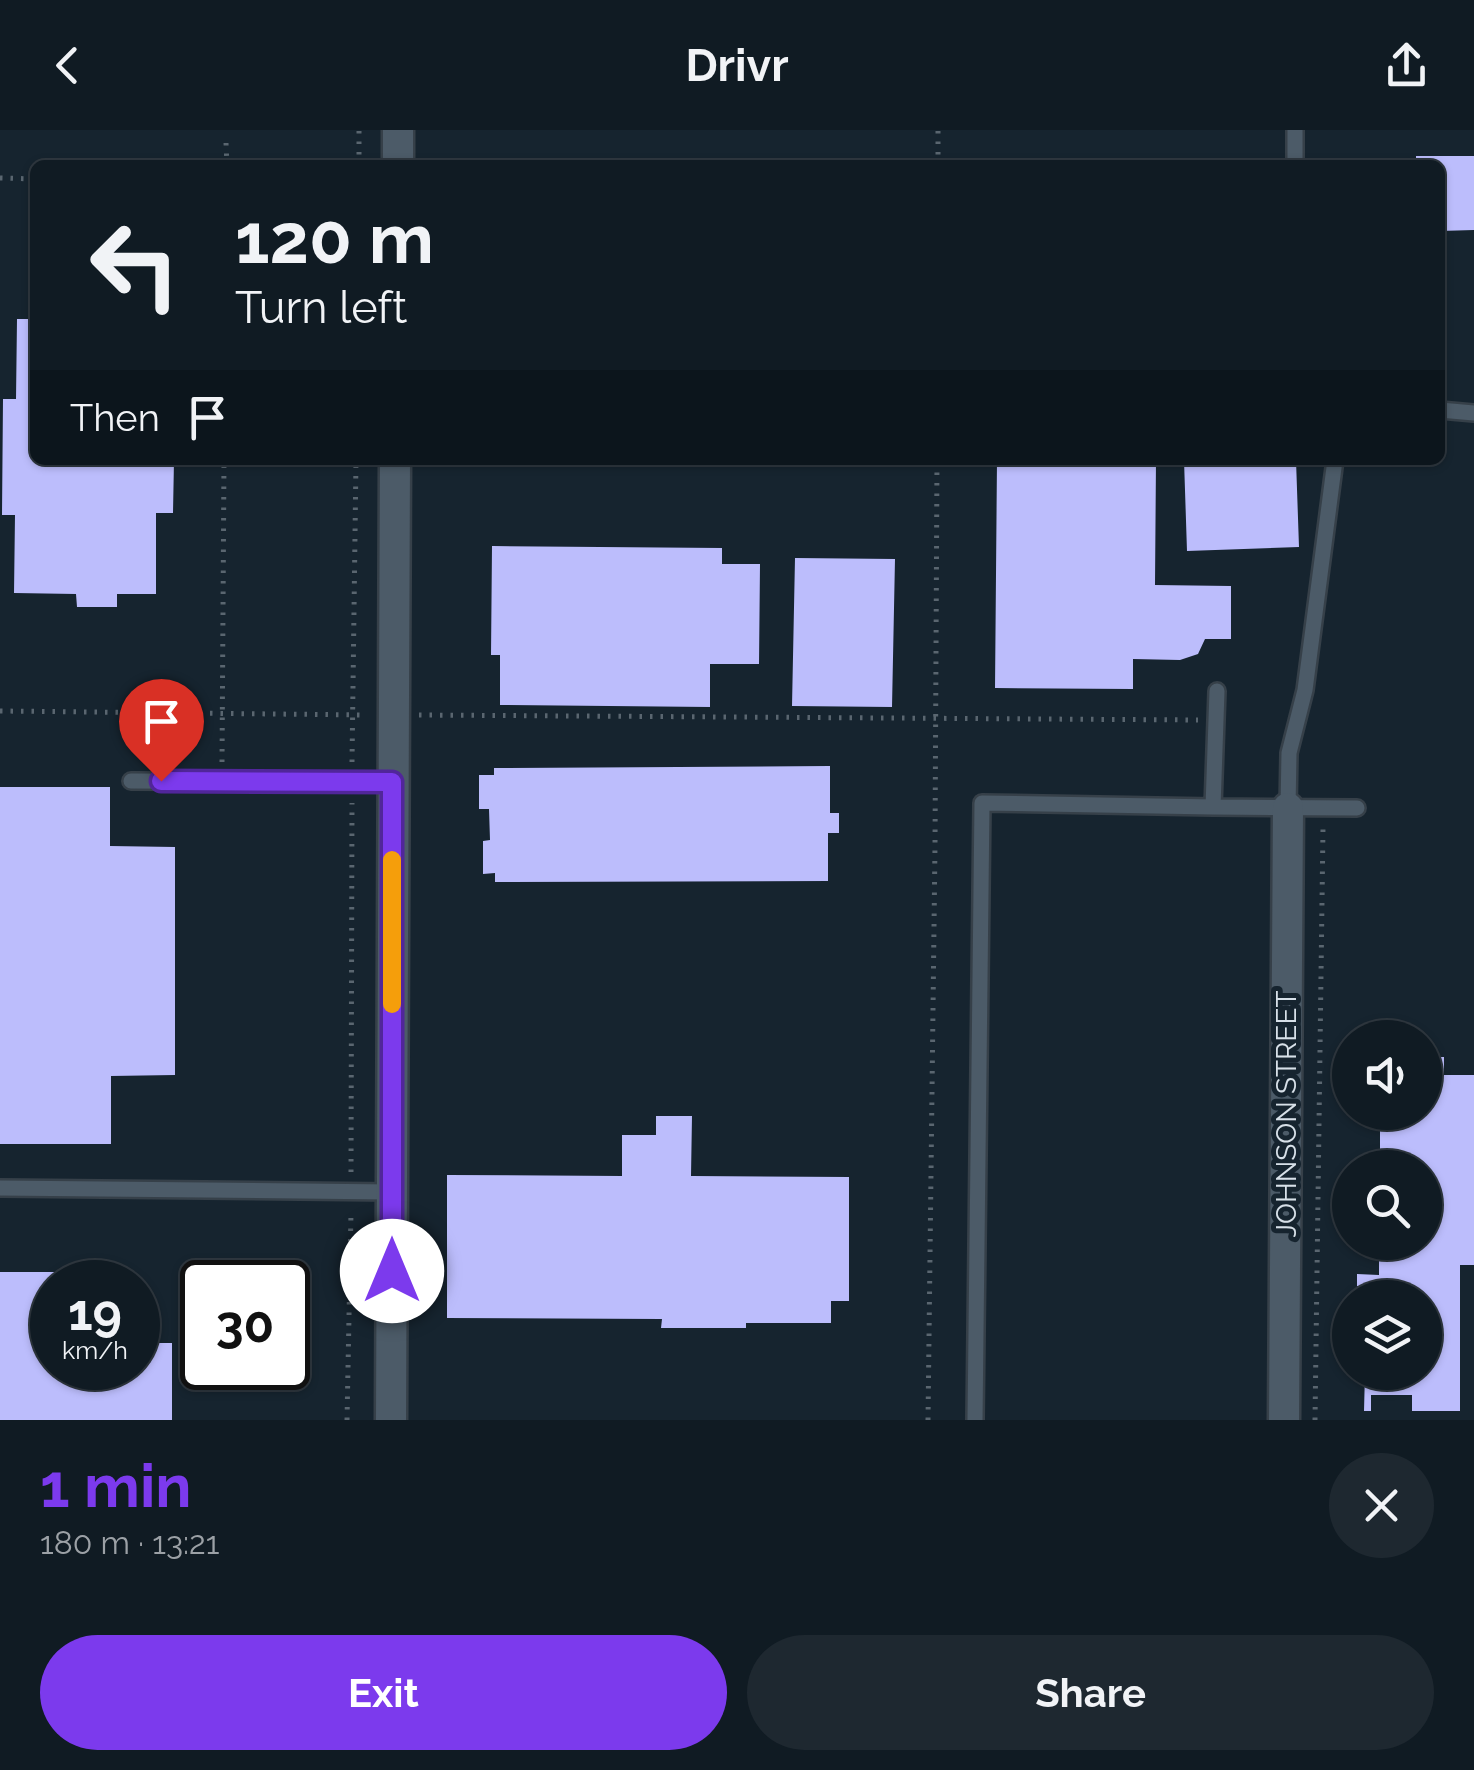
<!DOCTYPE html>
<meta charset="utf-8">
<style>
body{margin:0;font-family:Raleway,sans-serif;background:#1e2830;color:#f1f3f6;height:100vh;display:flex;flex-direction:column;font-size:38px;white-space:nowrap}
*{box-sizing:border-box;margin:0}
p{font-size:32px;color:#9ca1a6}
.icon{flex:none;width:55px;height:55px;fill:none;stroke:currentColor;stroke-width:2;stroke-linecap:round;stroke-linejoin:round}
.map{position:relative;height:1290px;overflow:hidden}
.sheet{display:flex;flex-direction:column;background:#101b23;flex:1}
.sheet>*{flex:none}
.banner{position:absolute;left:30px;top:30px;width:1415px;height:305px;border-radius:15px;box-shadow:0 2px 8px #0004,0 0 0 2px #303941;background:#101b23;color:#f1f3f6;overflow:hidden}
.tools{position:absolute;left:1332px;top:890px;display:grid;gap:20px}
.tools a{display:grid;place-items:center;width:110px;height:110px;border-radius:50%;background:#101b23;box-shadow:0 2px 8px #0004,0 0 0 2px #303941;font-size:50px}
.speed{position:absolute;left:30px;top:1130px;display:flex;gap:20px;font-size:50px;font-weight:700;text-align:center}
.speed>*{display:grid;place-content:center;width:130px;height:130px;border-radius:50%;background:#101b23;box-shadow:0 2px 8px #0004,0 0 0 2px #303941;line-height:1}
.speed small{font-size:25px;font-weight:400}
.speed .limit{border:5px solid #111;border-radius:15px;background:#fff;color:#111}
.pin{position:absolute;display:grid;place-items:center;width:85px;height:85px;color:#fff;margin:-102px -42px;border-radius:50% 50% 50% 0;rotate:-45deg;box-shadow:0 0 10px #0007}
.pin .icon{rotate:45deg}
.me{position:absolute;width:110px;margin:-55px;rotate:0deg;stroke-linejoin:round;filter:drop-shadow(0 0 8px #0008)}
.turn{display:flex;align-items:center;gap:35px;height:210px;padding:0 40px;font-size:45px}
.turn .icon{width:130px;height:130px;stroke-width:2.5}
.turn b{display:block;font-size:70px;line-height:85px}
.then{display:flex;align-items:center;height:95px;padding:0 40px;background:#0003;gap:20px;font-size:38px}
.round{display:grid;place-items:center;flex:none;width:105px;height:105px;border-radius:52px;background:#1e2830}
.summary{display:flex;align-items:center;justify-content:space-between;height:170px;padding:0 40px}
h1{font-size:60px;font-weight:700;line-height:75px;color:#7c3aed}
.primary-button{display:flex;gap:20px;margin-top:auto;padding:20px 40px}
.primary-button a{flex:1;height:115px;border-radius:60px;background:#7c3aed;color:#fff;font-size:40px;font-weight:700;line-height:115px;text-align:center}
.primary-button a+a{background:#1e2830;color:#f1f3f6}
header{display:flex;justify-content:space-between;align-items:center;height:130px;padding:0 40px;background:#101b23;font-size:45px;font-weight:700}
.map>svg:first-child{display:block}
</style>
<header><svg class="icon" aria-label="back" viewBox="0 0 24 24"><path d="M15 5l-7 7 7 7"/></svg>Drivr<svg class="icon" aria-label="share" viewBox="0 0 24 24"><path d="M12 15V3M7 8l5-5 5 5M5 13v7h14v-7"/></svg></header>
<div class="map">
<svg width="1474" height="1290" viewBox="0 0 1474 1290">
<rect width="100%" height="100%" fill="#16242f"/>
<path fill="#bcbdfc" d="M1416 26H1474V100L1440 101V35H1416Z
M17 189H35V330H174L173 383H156V464H117V477H77L76 464 14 463 15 385H2L3 269H16Z
M997 330H1156L1155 455 1231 456V509H1205L1198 524 1180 530 1133 529V559L995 558Z
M1184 330H1296L1299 417 1187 421Z
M492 416 722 418V434H760L759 534H710V577L500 575V525H491Z
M795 428 895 429 892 577 792 576Z
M830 636V683H839V703H828V751L495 752V743L483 744V711L490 710 489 679H479V645H494V638Z
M0 657H110V716L175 717V945L111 946V1014H0Z
M1427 927H1444V945H1474V1135H1460V1281H1412V1265H1371V1281H1364L1365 1242H1425V1168H1365V1156H1357V1144L1379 1145V1112H1425V1038H1380V982H1425Z
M656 986H692L691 1046 849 1047V1171H831V1193H746V1198H661L662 1189 447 1188V1045L622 1046V1005H656Z
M0 1142H108V1152H52V1238H138V1213H172V1290H0Z"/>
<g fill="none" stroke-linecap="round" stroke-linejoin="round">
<g stroke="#364049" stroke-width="20">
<path id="lane" d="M1295 35V0
M1440 280 1474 283
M1217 561 1213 677 1357 678
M131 651 392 652
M1288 678 1289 623 1305 560 1335 330
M0 1058 392 1062
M975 1290 982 673 1213 677"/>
</g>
<g stroke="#364049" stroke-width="35">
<path id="street" d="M398 35V0
M391 1290 395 330
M1284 1290 1288 678"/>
</g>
<path stroke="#5a6670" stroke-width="5" stroke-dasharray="2.5 8" stroke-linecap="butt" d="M226 13 227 35
M359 35V0
M938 35V0
M0 48 35 49
M0 581 366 585
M419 585 1198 590
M222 632 224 330
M352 632 356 330
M351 1042 352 673
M347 1290 351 1083
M928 1290 935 715 937 330
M1315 1290 1323 698"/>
<use href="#lane" stroke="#4c5b68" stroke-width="15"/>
<use href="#street" stroke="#4c5b68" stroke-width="30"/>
</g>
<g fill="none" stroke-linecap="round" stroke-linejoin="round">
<g stroke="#51269a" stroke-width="25">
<path id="route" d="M161 651 392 652V1141"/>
</g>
<use href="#route" stroke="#7c3aed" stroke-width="18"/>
<path stroke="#f59e0b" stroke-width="18" d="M392 730V874"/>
</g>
<g text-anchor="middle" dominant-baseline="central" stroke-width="10" stroke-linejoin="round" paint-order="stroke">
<g font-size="28" fill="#d7e0e8" stroke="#16242f">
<text transform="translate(1286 984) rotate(-90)">JOHNSON STREET</text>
</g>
</g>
</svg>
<div class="tools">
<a><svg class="icon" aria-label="sound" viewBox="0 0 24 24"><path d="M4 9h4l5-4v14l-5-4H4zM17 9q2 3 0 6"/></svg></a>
<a><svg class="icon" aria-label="search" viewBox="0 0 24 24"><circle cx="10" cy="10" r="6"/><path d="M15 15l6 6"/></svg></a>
<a><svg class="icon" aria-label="layers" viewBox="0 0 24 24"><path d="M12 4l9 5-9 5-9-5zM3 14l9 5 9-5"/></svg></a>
</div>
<div class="speed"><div>19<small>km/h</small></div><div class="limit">30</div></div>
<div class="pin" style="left:161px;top:651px;background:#d93025"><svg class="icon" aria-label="arrive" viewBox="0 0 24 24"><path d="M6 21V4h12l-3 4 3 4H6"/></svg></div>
<svg class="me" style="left:392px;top:1141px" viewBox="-20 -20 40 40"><circle r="19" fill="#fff"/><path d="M0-13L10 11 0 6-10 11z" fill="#7c3aed"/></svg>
<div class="banner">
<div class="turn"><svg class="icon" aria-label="left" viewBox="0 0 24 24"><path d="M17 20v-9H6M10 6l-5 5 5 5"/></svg><div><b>120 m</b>Turn left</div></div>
<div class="then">Then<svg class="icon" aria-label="arrive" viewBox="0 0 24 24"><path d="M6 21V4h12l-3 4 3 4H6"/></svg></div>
</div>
</div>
<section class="sheet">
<div class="summary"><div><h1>1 min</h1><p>180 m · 13:21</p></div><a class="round"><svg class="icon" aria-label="close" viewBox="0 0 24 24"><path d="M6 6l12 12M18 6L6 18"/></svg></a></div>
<div class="primary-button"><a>Exit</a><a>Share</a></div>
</section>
